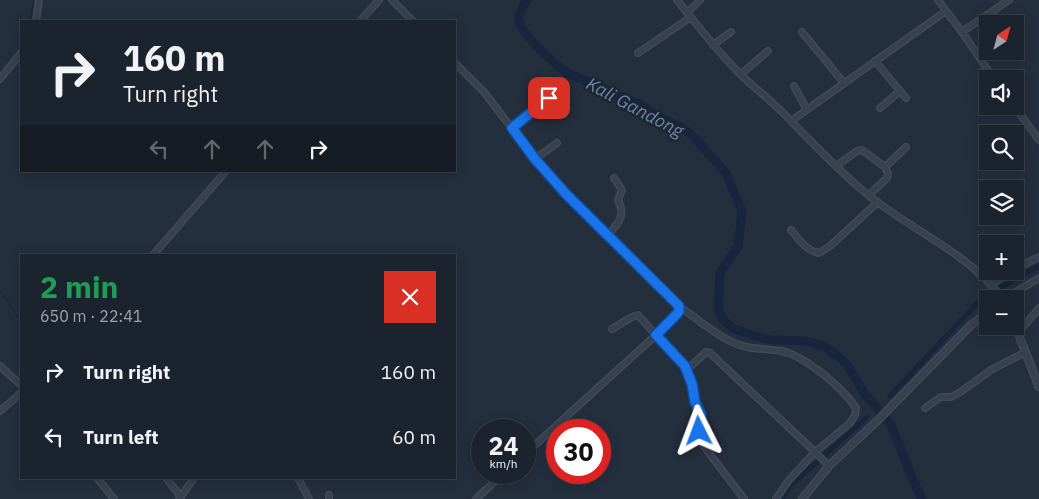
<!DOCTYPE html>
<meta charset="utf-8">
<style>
body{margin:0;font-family:"IBM Plex Sans",sans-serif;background:#282f3a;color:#f1f3f6;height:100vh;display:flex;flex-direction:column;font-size:19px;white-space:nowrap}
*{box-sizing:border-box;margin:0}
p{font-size:16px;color:#a0a4aa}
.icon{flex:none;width:28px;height:28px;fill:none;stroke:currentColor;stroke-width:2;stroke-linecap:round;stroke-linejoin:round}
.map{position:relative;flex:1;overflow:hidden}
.panel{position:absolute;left:20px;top:254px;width:436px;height:225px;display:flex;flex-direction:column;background:#1b232e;border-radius:0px;box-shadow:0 2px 12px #0003,0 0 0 1px #39404a}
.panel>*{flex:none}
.hud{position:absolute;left:20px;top:20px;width:436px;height:152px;border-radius:0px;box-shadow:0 2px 12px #0003,0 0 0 1px #39404a;background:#1b232e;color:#f1f3f6;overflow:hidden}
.needle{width:32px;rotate:36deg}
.tools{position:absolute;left:979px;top:15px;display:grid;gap:10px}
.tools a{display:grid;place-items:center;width:45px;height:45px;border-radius:0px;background:#1b232e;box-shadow:0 2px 12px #0003,0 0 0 1px #39404a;font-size:25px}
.speed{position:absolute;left:471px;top:419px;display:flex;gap:10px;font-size:25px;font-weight:700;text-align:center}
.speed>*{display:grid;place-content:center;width:65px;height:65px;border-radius:50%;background:#1b232e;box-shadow:0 2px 12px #0003,0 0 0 1px #39404a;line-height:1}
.speed small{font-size:12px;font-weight:400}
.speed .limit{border:8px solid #d22;background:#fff;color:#111}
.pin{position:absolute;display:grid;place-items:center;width:42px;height:42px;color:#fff;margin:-21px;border-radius:10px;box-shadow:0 2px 8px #0006}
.me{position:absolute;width:55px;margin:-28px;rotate:357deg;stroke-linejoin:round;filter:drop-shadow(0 0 4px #0008)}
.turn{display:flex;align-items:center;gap:18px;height:105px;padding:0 20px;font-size:22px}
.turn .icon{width:65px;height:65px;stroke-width:2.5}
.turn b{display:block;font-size:35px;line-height:42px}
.lanes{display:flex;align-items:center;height:48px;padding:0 20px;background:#0003;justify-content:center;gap:25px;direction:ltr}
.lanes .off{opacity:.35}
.round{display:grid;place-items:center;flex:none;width:52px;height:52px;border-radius:0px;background:#282f3a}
.headline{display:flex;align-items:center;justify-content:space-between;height:85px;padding:0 20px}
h1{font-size:30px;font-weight:800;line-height:38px;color:#1e9e55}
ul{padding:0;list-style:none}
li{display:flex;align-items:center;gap:15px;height:65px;padding:0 20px}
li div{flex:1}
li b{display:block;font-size:19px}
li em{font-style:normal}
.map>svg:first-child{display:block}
</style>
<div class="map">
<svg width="1039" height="499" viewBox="0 0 1039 499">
<rect width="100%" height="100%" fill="#242f3e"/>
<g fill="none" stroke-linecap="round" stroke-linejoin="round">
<path stroke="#17263c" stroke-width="1" d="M30 21 34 0
M0 74 21 49
M0 290 21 322"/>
<path stroke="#17263c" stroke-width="5" d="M890 396 982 298 1039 266
M782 499 789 487 867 417"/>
<path stroke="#17263c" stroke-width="9" d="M527 0C523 7 518 13 519 21 522 35 555 64 567 73L641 105 659 117 683 128 692 135 726 173 742 212 738 246 720 273 718 308 723 320 734 329 755 336 771 340 806 341 825 347 839 357 847 365 865 394 891 425 914 482 922 499"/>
<g stroke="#414a57" stroke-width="8">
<path id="minor" d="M392 0 413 21
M677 0C698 26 718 52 741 75 757 90 774 103 789 119 814 145 840 172 868 195 911 230 969 253 1003 299
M938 0 946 11
M687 13 700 0
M36 21 39 0
M360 21 379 0
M802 32 844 83
M962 32 994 79
M713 45 731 32
M638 53 691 17
M875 61 906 98
M455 63 485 93 535 159 566 194 679 306V311L677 314 656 335 685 366H691L706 352 710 353 815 452 850 423 855 415 856 408C843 388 804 355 781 351 764 348 748 350 732 342 713 333 696 318 679 306
M741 74 768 51
M0 79 21 53
M794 86 807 110
M1014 106 1039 140
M880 108 900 91
M791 121 946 11 962 32 1009 0
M512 128 549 98
M535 159 557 143
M836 166 857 151 862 150 885 167 906 147
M869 195 887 178 888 174 885 167
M791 230C799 239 806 251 819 253L830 246 878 202
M608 235C619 222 626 216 618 200L622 190 614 178
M153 255 226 171
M1015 269 1039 257
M979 274 988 267
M991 284 1012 271
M1004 299 1039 278
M1018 333 1039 308
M0 366 21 385
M685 366 692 384 695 402 701 414 700 441 744 499
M925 408 941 397H951L959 393 991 370 1026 352
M0 411 21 393
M525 454 656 335 638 315 632 317 612 329
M97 478 114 499
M166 478 181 497
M298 478 309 499
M329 495V499
M179 499 192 481
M476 499 505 472
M776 499 789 480 815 452 829 466"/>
</g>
<g stroke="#414a57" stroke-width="9">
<path id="tertiary" d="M1015 319 1018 333 1039 387
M802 499 829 466 878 420 971 325 988 312"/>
</g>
<use href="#minor" stroke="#38414e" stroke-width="5"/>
<use href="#tertiary" stroke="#38414e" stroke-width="6"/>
</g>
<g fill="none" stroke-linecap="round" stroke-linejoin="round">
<g stroke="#114b97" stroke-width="12">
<path id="route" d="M549 98 512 128 535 159 566 194 679 306V311L677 314 656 335 685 366 692 384 695 402 701 414 699 431"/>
</g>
<use href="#route" stroke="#1a73e8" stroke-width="9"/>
</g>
<g text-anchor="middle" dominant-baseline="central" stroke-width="5" stroke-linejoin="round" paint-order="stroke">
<g font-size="18" font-style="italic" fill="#6d86a8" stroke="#1d2633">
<text transform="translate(635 107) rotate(28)">Kali Gandong</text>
</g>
</g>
</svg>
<div class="tools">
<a><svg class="needle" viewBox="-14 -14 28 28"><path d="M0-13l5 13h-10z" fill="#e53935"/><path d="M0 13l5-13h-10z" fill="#a0a4aa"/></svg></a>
<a><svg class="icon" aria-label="sound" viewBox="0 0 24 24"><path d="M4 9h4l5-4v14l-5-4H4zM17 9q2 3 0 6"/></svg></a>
<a><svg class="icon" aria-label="search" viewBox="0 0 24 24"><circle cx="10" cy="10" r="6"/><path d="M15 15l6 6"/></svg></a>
<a><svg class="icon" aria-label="layers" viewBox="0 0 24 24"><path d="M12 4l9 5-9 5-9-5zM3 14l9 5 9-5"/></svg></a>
<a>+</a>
<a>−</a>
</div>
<div class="speed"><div>24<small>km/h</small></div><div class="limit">30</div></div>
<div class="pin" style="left:549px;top:98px;background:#d93025"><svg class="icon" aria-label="arrive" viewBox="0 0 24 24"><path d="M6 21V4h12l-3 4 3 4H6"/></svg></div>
<svg class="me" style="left:699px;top:431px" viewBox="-20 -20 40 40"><path d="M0-17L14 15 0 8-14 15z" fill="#1a73e8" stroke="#fff" stroke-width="4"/></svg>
<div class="hud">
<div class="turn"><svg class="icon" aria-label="right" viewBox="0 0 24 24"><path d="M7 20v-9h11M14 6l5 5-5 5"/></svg><div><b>160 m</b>Turn right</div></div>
<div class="lanes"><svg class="icon off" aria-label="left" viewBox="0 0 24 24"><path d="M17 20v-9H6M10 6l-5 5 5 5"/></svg><svg class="icon off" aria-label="ahead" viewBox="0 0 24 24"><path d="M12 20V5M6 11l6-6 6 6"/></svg><svg class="icon off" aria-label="ahead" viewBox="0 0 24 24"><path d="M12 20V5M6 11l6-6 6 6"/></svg><svg class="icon" aria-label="right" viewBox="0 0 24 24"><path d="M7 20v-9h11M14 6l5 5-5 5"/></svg></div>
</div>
<section class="panel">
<div class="headline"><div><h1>2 min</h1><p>650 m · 22:41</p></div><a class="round" style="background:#d93025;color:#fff"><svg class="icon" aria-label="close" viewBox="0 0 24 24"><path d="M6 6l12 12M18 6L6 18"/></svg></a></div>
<ul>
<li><svg class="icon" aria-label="right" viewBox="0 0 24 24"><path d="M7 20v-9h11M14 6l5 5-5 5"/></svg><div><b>Turn right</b></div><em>160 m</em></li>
<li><svg class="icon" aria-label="left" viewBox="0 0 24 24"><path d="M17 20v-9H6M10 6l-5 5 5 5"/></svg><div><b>Turn left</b></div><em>60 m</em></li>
</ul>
</section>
</div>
